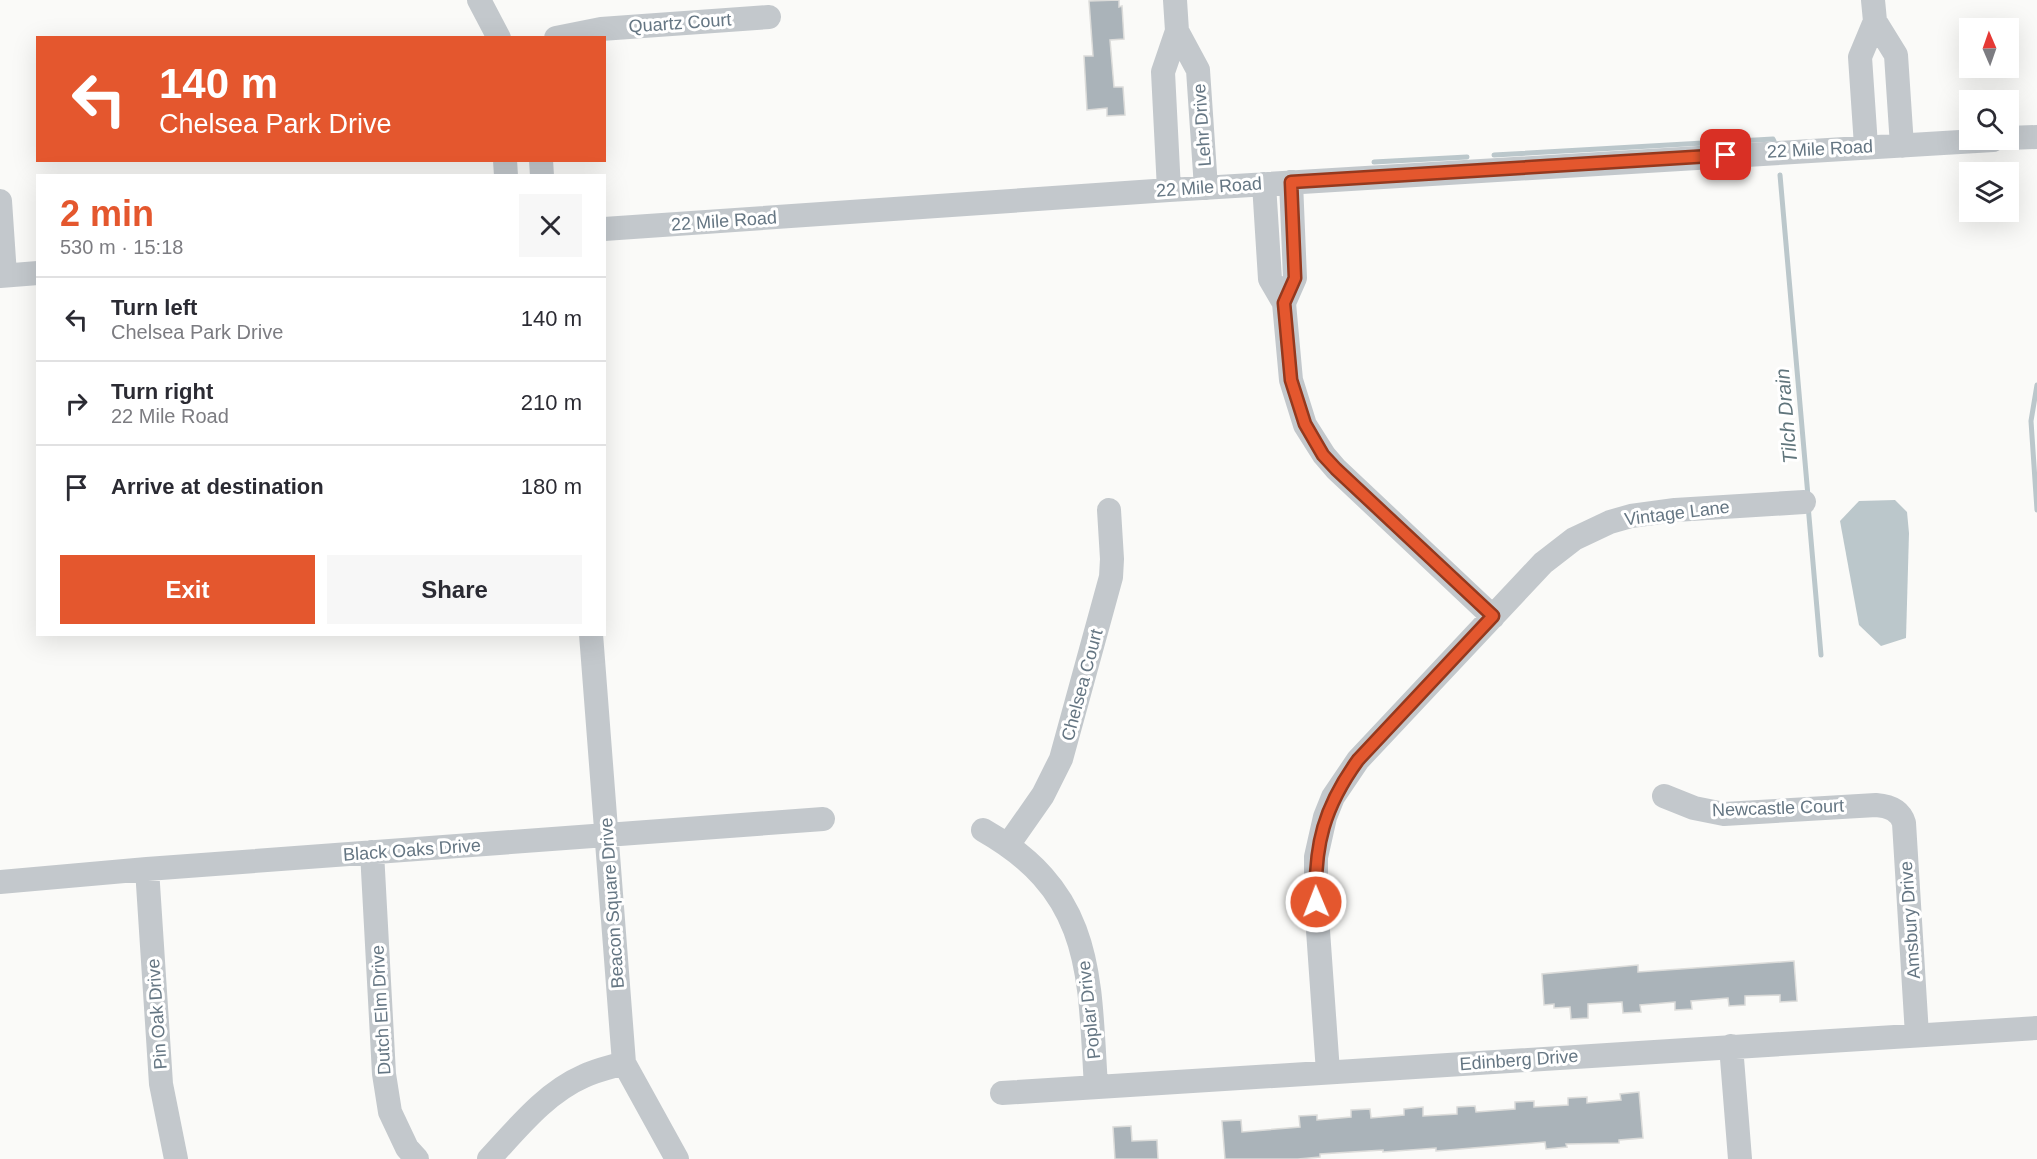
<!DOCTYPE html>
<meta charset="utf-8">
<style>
body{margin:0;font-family:Arial,sans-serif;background:#f7f7f7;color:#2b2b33;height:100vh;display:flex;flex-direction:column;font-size:22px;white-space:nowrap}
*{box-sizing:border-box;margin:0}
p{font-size:20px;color:#7c7c81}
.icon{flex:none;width:33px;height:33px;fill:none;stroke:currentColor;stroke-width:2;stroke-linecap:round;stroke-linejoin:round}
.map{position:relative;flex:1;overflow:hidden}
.side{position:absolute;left:36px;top:174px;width:570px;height:462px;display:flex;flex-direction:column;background:#fff;border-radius:0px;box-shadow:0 6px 24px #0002}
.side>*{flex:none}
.guide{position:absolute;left:36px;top:36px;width:570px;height:126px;border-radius:0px;box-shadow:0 6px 24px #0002;background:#e4572e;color:#fff;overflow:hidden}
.needle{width:39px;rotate:358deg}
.controls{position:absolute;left:1959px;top:18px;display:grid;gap:12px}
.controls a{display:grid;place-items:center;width:60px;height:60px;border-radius:0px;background:#fff;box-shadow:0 6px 24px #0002;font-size:30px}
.pin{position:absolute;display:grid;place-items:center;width:51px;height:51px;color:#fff;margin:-26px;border-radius:12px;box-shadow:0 3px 9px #0006}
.me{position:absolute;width:66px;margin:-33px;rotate:359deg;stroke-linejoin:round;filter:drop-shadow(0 0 4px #0008)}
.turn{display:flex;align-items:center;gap:21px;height:126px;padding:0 24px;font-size:27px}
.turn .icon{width:78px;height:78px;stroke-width:2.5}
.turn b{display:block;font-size:42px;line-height:51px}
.round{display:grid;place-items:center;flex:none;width:63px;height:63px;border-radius:0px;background:#f7f7f7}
.summary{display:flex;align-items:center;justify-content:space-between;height:102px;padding:0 24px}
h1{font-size:36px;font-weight:700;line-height:45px;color:#e4572e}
.button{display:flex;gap:12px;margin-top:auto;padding:12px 24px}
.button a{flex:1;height:69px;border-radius:0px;background:#e4572e;color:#fff;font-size:24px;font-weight:700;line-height:69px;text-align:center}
.button a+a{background:#f7f7f7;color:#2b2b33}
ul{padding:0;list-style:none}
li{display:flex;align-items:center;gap:18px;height:84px;padding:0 24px;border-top:2px solid #e1e1e2}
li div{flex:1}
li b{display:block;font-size:22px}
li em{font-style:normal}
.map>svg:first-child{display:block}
</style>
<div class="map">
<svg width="2037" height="1159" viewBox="0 0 2037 1159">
<rect width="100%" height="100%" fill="#fafaf8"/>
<path fill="#bbc7cb" d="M1895 500 1907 512 1909 533 1906 638 1881 646 1859 625 1840 521 1859 501Z"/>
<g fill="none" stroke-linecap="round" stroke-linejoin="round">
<path stroke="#bbc7cb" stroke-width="5" d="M1494 155 1773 139 1774 141
M1374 162 1467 157
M1780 175 1808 496
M2037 385 2031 421 2037 510
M1808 505 1821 655"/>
</g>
<path fill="#aab3b9" stroke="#dcdcda" stroke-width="1.5" d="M1119 0V7L1122 6 1124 39 1110 40 1114 87H1123L1125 115 1107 116V108L1087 110 1084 56H1093L1089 1Z
M1794 961 1797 1001 1780 1002V995L1745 996V1005L1729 1006 1728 998 1691 1001 1692 1009 1675 1010V1002L1640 1005 1641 1012 1623 1013 1622 1002 1588 1004V1018L1571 1019 1570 1007 1554 1008V1004L1544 1005 1542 974 1638 965V972Z
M1639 1092 1643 1138 1619 1140V1143L1566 1144 1567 1147 1546 1149 1545 1142 1436 1151V1148L1383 1152V1150L1320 1154V1157L1298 1159H1225L1222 1121 1241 1120 1242 1132 1300 1127 1299 1116 1317 1115V1120L1351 1117V1110L1370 1109 1371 1118 1404 1115V1109L1423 1107V1116L1457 1114V1107L1475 1106 1476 1112 1515 1109V1102L1534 1101V1107L1568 1105V1098L1587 1097V1103L1621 1100 1620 1094Z
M1131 1126 1132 1141 1157 1140 1158 1159H1115L1113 1127Z"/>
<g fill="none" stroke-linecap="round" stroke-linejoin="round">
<path stroke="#c3c8cc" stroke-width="24" d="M479 0 499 38
M1875 21 1896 55 1902 146
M1177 31 1198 70 1206 188
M556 38 601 29 769 17
M2008 138 2037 137
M1866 146 1860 57 1875 21 1873 0
M505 160 506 176
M541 160 542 176
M1264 184 1270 279 1284 303 1291 380 1305 425 1324 455 1336 469 1493 617
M1169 190 1163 72 1177 31 1175 0
M0 201 5 275
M604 229 1169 190 1993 140
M0 276 38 273
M1284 303 1295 278 1291 182
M591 634 624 1063 677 1159
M1664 796 1694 808 1724 814 1876 805C1889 806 1900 810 1904 823L1917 1035
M983 830C1094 893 1089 974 1096 1087
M1008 845 1043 795 1061 759 1111 577 1112 559 1109 510
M372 852 384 1074 390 1112 407 1148 417 1159
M147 869 161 1084 176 1159
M0 882 147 869 823 819
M1731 1046 1740 1159
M1328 1072 1316 902V857L1325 817 1333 797 1358 760 1543 563 1574 539 1610 522 1631 516 1675 510 1804 502
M1002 1093 2037 1028
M489 1159C517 1129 545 1093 584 1076 596 1070 611 1067 624 1063"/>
</g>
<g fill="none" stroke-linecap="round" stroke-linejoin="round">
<g stroke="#94391e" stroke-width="15">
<path id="route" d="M1316 902C1314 845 1324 807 1358 760L1493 616 1336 469 1323 455 1305 424 1291 380 1284 303 1295 278 1291 182 1726 155"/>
</g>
<use href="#route" stroke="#e4572e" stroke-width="10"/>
</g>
<g text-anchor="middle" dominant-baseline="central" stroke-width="6" stroke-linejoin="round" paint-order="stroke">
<g font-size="18" fill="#657683" stroke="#fff">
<text transform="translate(680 23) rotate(-4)">Quartz Court</text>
<text transform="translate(1202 125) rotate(-94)">Lehr Drive</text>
<text transform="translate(1820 149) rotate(-3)">22 Mile Road</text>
<text transform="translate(1209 187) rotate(-4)">22 Mile Road</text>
<text transform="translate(724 221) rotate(-4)">22 Mile Road</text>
<text transform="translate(1677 513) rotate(-7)">Vintage Lane</text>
<text transform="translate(1082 685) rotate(-75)">Chelsea Court</text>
<text transform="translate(1778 808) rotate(-2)">Newcastle Court</text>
<text transform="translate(412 850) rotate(-4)">Black Oaks Drive</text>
<text transform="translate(612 903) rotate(-94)">Beacon Square Drive</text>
<text transform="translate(1910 920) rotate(-94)">Amsbury Drive</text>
<text transform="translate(381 1010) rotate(-93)">Dutch Elm Drive</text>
<text transform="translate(1089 1010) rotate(-96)">Poplar Drive</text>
<text transform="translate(157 1014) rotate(-94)">Pin Oak Drive</text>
<text transform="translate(1519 1060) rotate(-4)">Edinberg Drive</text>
</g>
<g font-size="20" font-style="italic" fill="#60757c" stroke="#fff">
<text transform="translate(1786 416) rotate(-95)">Tilch Drain</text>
</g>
</g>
</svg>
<div class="controls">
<a><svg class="needle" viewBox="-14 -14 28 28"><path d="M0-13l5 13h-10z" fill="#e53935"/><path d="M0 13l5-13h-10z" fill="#7c7c81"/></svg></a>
<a><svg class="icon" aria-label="search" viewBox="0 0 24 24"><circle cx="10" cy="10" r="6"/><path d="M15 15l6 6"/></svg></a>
<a><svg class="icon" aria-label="layers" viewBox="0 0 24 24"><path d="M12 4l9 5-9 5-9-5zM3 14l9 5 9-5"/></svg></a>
</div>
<div class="pin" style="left:1726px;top:155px;background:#d93025"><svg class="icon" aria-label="arrive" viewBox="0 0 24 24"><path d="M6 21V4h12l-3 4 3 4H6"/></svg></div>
<svg class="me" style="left:1316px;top:902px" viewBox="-20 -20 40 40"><circle r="17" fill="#e4572e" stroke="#fff" stroke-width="3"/><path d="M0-11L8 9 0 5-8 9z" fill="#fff"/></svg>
<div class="guide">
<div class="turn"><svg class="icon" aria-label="left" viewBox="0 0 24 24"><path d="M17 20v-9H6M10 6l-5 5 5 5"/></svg><div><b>140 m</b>Chelsea Park Drive</div></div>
</div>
<section class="side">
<div class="summary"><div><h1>2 min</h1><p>530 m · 15:18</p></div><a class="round"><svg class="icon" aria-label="close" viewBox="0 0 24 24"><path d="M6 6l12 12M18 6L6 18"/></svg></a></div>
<ul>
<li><svg class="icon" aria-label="left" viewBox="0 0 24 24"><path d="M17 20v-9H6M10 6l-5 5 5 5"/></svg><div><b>Turn left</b><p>Chelsea Park Drive</p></div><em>140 m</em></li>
<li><svg class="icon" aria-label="right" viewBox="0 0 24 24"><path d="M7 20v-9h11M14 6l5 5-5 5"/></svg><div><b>Turn right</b><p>22 Mile Road</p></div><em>210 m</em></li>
<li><svg class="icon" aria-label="arrive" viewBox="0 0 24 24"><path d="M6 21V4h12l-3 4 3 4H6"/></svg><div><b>Arrive at destination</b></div><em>180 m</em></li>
</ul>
<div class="button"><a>Exit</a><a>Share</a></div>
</section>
</div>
